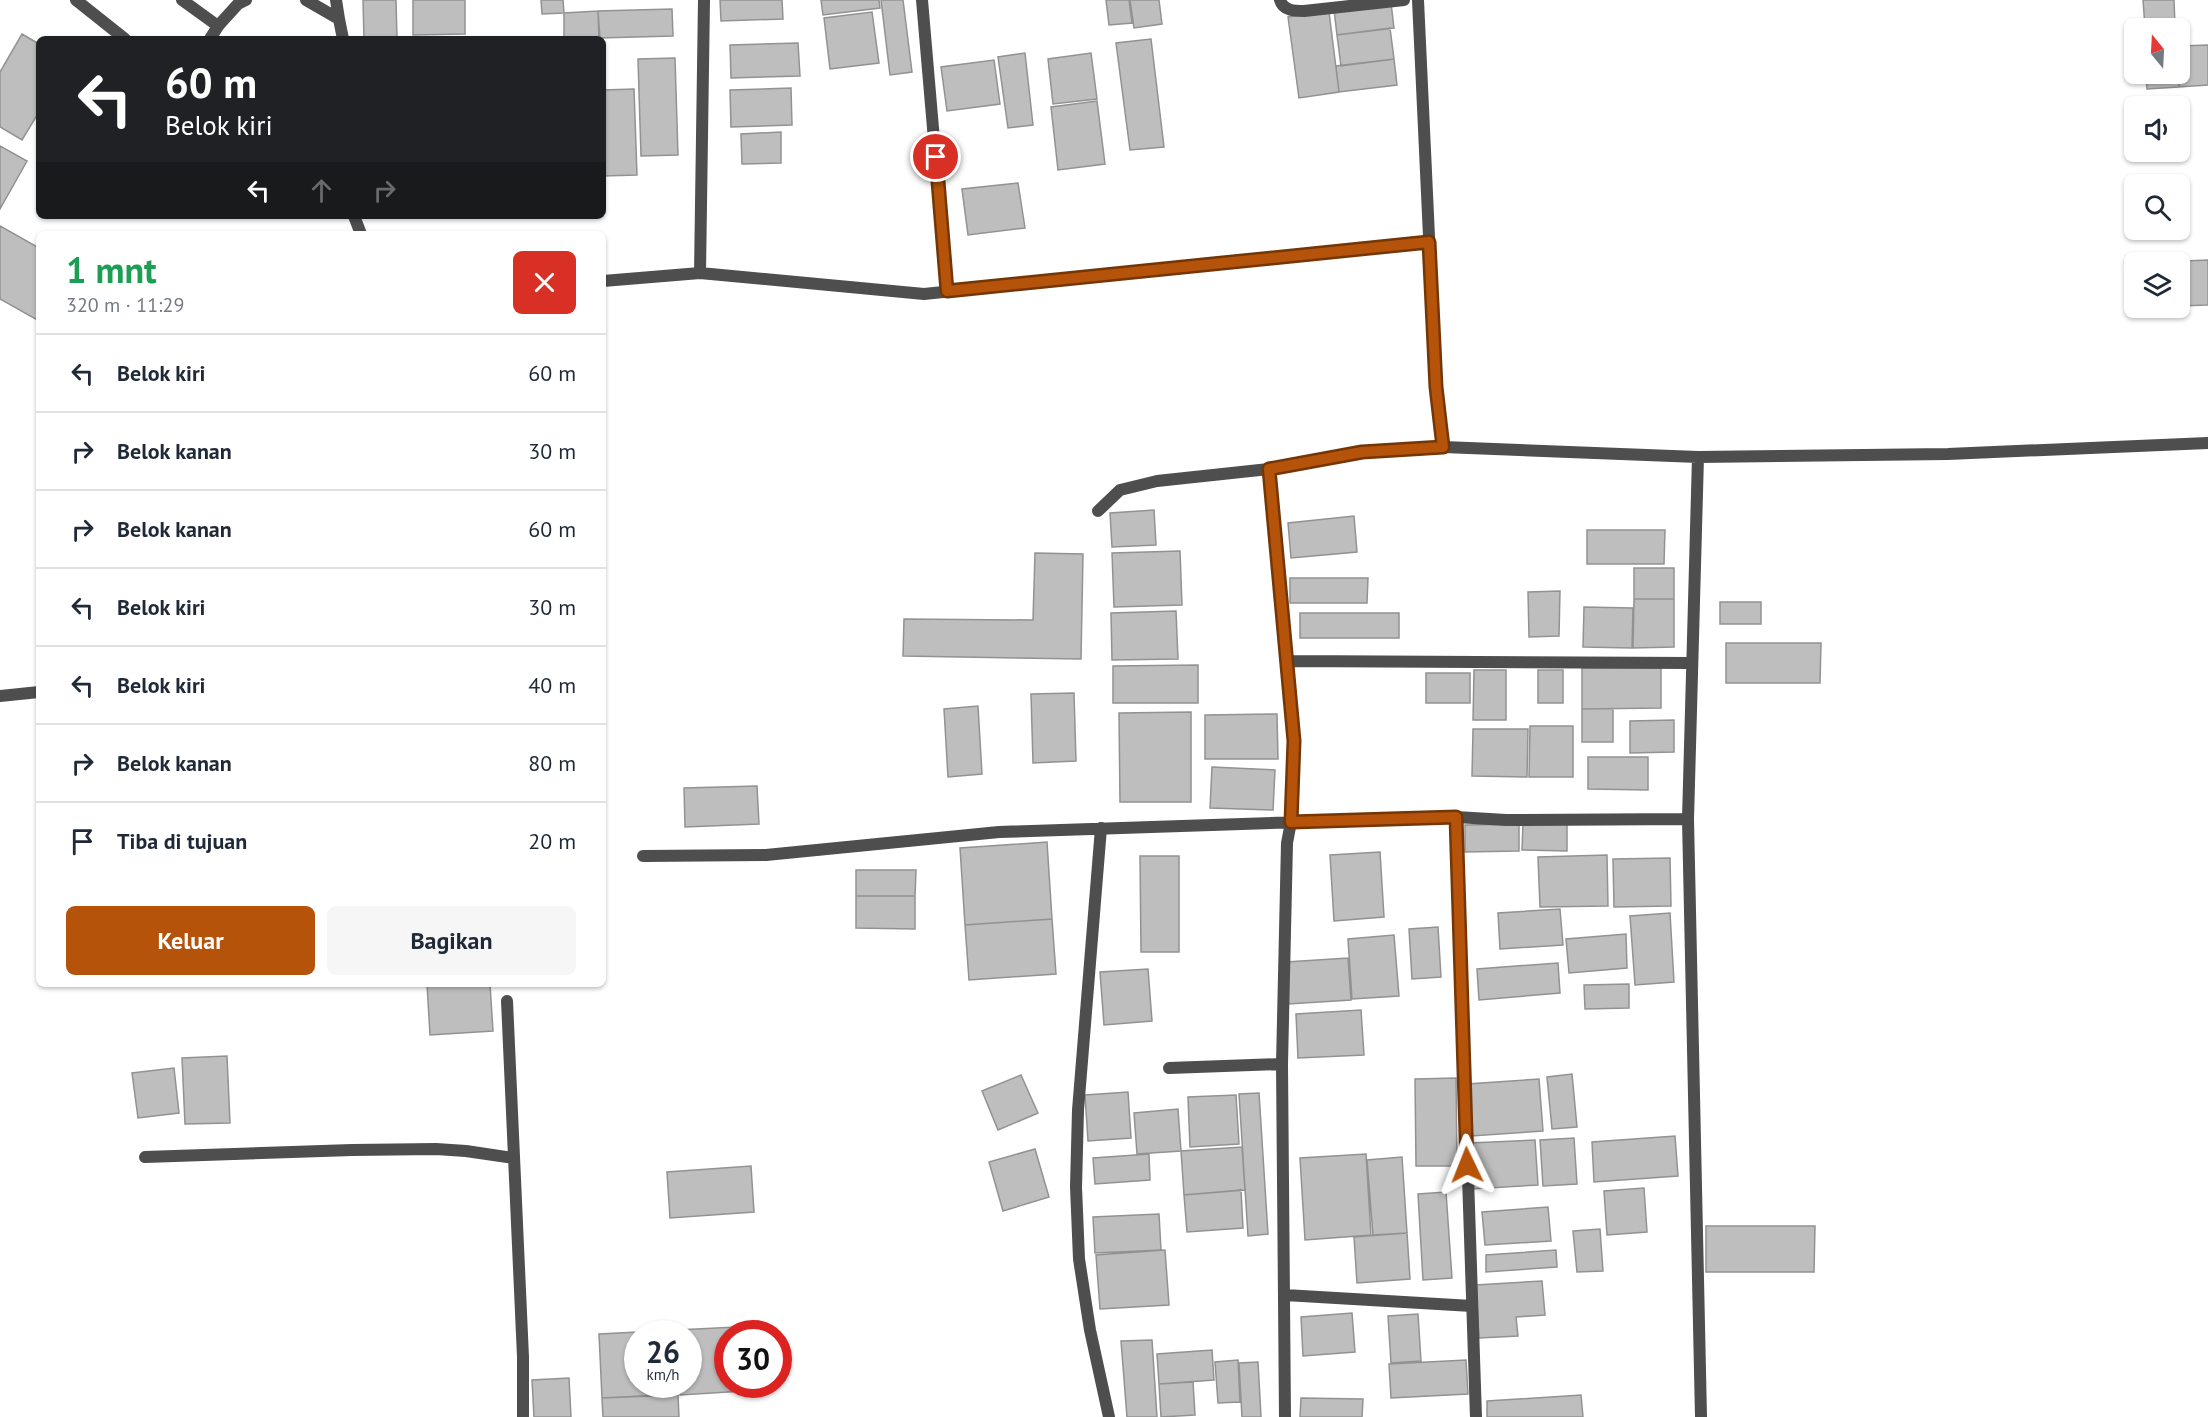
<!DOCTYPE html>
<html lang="id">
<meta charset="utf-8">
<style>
body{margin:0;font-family:"PT Sans",sans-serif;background:#f6f6f7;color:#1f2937;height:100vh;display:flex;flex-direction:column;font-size:22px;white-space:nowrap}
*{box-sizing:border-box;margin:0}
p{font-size:20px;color:#747a83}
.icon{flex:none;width:33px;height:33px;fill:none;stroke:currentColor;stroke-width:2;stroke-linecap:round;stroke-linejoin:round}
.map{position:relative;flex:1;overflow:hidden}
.panel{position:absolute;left:36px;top:231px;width:570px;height:756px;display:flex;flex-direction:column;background:#fff;border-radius:9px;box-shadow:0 2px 4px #0004}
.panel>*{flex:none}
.top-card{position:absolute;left:36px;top:36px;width:570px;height:183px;border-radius:9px;box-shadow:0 2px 4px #0004;background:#202124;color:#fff;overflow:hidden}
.needle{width:39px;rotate:342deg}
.buttons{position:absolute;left:2124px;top:18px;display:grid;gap:12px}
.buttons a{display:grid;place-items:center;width:66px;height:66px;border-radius:9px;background:#fff;box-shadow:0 2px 4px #0004;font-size:30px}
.speed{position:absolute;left:624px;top:1320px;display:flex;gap:12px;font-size:30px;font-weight:700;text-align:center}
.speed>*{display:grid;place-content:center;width:78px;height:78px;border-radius:50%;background:#fff;box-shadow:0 2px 4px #0004;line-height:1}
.speed small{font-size:15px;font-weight:400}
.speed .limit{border:9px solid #d22;background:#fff;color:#111}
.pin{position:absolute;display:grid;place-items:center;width:51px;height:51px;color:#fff;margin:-26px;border:3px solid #fff;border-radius:50%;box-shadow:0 2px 6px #0007}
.me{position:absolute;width:66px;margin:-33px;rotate:358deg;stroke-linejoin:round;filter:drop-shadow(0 0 4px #0008)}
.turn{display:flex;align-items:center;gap:21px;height:126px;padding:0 30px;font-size:27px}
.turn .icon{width:78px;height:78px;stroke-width:2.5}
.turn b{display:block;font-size:42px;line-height:51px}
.lanes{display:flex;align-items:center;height:57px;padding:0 30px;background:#0003;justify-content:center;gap:30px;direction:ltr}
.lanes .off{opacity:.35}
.round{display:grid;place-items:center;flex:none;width:63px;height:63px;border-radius:9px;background:#f6f6f7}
.head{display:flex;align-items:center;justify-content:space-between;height:102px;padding:0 30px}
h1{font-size:36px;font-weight:800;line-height:45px;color:#1e9e55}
.primary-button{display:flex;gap:12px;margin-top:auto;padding:12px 30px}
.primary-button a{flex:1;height:69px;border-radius:9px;background:#b45309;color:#fff;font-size:24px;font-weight:800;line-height:69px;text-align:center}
.primary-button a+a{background:#f6f6f7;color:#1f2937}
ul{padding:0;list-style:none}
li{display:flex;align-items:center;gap:18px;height:78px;padding:0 30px;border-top:2px solid #e0e1e3}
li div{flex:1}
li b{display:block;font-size:22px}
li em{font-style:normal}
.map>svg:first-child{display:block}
</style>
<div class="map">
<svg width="2208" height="1417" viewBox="0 0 2208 1417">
<rect width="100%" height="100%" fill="#fff"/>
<path fill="#bebebe" stroke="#929292" stroke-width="1.5" d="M363 0H396L397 39H364Z
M413 0H465V34L413 35Z
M541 0H563L564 13 542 14Z
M720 0H782L783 19 721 21Z
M821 0H879L880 8 823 15Z
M881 0H903L912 72 890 75Z
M1106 0H1129L1132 23 1109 25Z
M1130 0H1159L1162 24 1134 28Z
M2143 0H2174L2175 26 2145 27Z
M1391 3 1394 28 1337 35 1334 10Z
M672 9 673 36 599 38 598 11Z
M598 11 600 39H564V13Z
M872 12 879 63 830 69 824 18Z
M1329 12 1339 92 1299 98 1288 17Z
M1390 28 1394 59 1341 66 1337 35Z
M22 34 39 44V112L22 140 0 127V72Z
M1151 39 1164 147 1130 150 1116 43Z
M798 43 800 76 731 78 730 45Z
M2208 45V85L2179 87 2180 46Z
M1025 53 1033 125 1008 128 998 57Z
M1091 53 1097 99 1053 104 1048 59Z
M675 58 678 155 641 156 638 59Z
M1394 59 1397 85 1339 92 1336 66Z
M994 60 1000 104 947 111 941 67Z
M2146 74H2178L2179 87 2147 89Z
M791 88 792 125 731 127 730 90Z
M634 89 637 175 603 176V90Z
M1097 101 1105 164 1058 170 1051 107Z
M781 132V163L742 164 741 134Z
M0 146 27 161 0 209Z
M1018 183 1025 228 968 235 962 189Z
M0 226 39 248V321L0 299Z
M2208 260V305L2180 306V262H2160Z
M1154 510 1156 545 1112 547 1110 513Z
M1354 516 1357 552 1291 558 1288 523Z
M1587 530H1665L1664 564H1587Z
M1180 551 1182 605 1114 607 1112 553Z
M1035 553 1083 554 1081 659 903 656 904 619 1033 620Z
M1634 568H1674V599H1634Z
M1290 578H1368L1367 603H1290Z
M1560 591 1559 636 1529 637 1528 592Z
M1634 599H1674V647L1633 648Z
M1720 602H1761V624H1720Z
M1584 607 1633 608 1632 648 1583 647Z
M1176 611 1178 659 1112 660 1111 613Z
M1300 613H1399V638H1300Z
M1726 643H1821L1820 683H1726Z
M1198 665V703H1113V666Z
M1582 668H1661V708L1582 709Z
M1474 670H1506V720H1473Z
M1538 670H1563V703H1538Z
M1426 673H1470V703H1426Z
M1074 693 1076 761 1033 763 1031 694Z
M978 706 982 774 948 777 944 709Z
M1582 709H1613V742H1582Z
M1191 712V802H1120L1119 713Z
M1277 714 1278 759H1205V715Z
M1674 720V752L1630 753V721Z
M1530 726H1573V777H1529Z
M1473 729H1528L1527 777 1472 776Z
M1588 757H1648V790L1588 789Z
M1212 767 1275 770 1273 810 1210 808Z
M757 786 759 824 685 827 684 788Z
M1523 823 1567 824V851L1522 850Z
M1519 824V851L1465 852V825Z
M1047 842 1052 919 965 925 960 848Z
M1380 852 1384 917 1334 921 1330 855Z
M1607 855 1608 906 1540 907 1538 857Z
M1140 856H1179V952H1141Z
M1670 858 1671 906 1614 907 1613 859Z
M856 870H916L915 896H856Z
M856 896H915V929L856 928Z
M1560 909 1563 945 1500 949 1498 913Z
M1670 913 1674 982 1635 985 1630 916Z
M1052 919 1056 974 969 980 965 925Z
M1438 927 1441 977 1412 979 1409 929Z
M1626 934 1627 968 1569 973 1566 939Z
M1394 935 1399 996 1352 999 1348 939Z
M1348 958 1351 1000 1288 1004 1286 962Z
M1558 963 1560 993 1479 1000 1477 969Z
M1148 969 1152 1021 1104 1025 1100 972Z
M427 984H490L493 1031 430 1035Z
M1629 984V1008L1585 1009 1584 985Z
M1361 1010 1364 1055 1298 1058 1296 1014Z
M227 1056 230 1123 185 1124 182 1058Z
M174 1068 179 1113 138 1118 132 1073Z
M1572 1074 1577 1127 1552 1129 1547 1077Z
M1021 1075 1038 1113 998 1130 982 1091Z
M1456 1078 1457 1166H1416L1415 1079Z
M1539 1079 1543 1131 1471 1136 1467 1084Z
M1128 1092 1131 1138 1088 1141 1085 1095Z
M1259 1093 1268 1234 1248 1236 1239 1094Z
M1236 1095 1239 1144 1190 1147 1188 1097Z
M1178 1109 1181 1151 1137 1154 1134 1113Z
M1675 1136 1678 1176 1594 1182 1592 1142Z
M1574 1138 1577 1184 1543 1186 1540 1140Z
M1535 1140 1538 1185 1472 1189 1470 1143Z
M1242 1147 1245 1190 1184 1195 1181 1151Z
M1035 1149 1049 1197 1003 1211 989 1162Z
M1149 1154 1150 1180 1095 1184 1093 1158Z
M1366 1154 1371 1235 1305 1240 1300 1158Z
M1402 1157 1407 1233 1373 1235 1367 1160Z
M751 1166 754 1212 670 1218 667 1172Z
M1644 1188 1647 1232 1607 1235 1604 1191Z
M1241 1190 1243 1228 1187 1232 1184 1195Z
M1446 1192 1452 1278 1423 1280 1418 1194Z
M1548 1207 1551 1241 1485 1245 1482 1212Z
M1159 1214 1161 1250 1095 1253 1093 1217Z
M1706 1226H1815L1814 1272H1706Z
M1600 1229 1603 1271 1577 1272 1573 1231Z
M1407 1233 1410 1279 1357 1283 1354 1237Z
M1165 1250 1169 1305 1100 1309 1096 1255Z
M1556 1250 1557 1267 1486 1272V1255Z
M1542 1281 1545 1315 1516 1317 1518 1336 1479 1338 1476 1285Z
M1352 1313 1355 1352 1303 1356 1301 1317Z
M1418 1314 1421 1361 1391 1363 1388 1316Z
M756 1326V1334H728V1384H759L760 1390 680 1395 679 1384H688V1334H677V1330Z
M676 1330V1334H638V1384H678V1394L602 1398 599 1334Z
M1152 1340 1157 1417H1127L1121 1341Z
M1212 1350 1214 1380 1159 1384 1157 1354Z
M1238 1360 1240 1402 1218 1403 1215 1362Z
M1466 1360 1468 1394 1391 1398 1389 1364Z
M1258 1362 1261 1417H1242L1239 1363Z
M569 1378 571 1417H534L532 1380Z
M1193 1382 1195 1415 1161 1417 1159 1384Z
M678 1395 679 1417H603L602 1398Z
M1581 1395 1583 1417H1487V1401Z
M1301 1398 1363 1399 1362 1417H1300Z"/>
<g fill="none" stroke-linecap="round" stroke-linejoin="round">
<path stroke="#4e4e4e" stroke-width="12" d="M76 0 125 39
M210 39 218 26"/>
<path stroke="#4e4e4e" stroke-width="12" d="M182 0 218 26 238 4 246 0
M306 0 339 19 343 39
M336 0 339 19
M922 0 947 291
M1280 0C1283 11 1295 11 1304 11L1404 0
M1418 0 1436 387 1443 447
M354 216 361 234
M700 273 704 0
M603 281 700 273 924 294 1429 242
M1698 457 1688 819 1701 1417
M1269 469 1294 741 1291 822 1287 843 1282 1064 1285 1417
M1098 511 1120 490 1157 481 1269 469 1362 452 1443 447 1698 457 1948 454 2208 443
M1287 661 1692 663
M0 696 39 692
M1456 817 1476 1417
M1101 828 1078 1110 1076 1187 1079 1259 1090 1330 1109 1417
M643 856 766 855 999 832 1456 817 1506 820 1688 819
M507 1001 523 1357V1417
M1169 1068 1282 1064
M145 1157 352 1150 436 1149 466 1151 513 1158
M1285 1295 1472 1306"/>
</g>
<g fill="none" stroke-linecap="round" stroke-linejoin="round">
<g stroke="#753606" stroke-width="15">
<path id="route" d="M936 157 947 291 1429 242 1436 387 1443 447 1362 452 1269 469 1294 741 1291 822 1456 817 1467 1165"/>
</g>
<use href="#route" stroke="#b45309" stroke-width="10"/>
</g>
</svg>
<div class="buttons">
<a><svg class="needle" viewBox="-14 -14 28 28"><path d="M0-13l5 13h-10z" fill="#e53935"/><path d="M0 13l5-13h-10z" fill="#747a83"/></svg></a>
<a><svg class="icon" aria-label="sound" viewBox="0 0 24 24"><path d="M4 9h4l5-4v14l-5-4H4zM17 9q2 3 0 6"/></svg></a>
<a><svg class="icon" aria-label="search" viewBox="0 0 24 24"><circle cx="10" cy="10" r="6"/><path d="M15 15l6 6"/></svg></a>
<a><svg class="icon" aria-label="layers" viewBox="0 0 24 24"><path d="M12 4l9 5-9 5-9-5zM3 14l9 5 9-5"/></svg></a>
</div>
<div class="speed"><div>26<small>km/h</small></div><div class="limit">30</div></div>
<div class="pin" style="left:936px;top:157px;background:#d93025"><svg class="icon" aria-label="arrive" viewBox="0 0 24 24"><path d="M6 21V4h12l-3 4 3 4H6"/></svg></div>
<svg class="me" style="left:1467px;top:1165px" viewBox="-20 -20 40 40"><path d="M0-17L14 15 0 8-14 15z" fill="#b45309" stroke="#fff" stroke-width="4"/></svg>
<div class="top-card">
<div class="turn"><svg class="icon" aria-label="left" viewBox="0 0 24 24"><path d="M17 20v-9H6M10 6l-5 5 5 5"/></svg><div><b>60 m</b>Belok kiri</div></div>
<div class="lanes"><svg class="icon" aria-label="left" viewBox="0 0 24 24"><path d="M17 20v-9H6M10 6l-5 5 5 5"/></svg><svg class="icon off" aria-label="ahead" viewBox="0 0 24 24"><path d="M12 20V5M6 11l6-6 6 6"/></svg><svg class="icon off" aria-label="right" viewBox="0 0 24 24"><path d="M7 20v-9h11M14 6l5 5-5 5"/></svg></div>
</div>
<section class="panel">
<div class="head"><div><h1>1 mnt</h1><p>320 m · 11:29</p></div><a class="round" style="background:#d93025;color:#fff"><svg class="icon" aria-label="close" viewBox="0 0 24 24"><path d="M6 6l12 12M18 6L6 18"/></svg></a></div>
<ul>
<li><svg class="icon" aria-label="left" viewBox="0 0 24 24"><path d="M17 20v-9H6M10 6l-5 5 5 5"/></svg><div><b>Belok kiri</b></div><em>60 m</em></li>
<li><svg class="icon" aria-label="right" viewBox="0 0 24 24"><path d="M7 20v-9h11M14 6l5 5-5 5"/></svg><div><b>Belok kanan</b></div><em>30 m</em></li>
<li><svg class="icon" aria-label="right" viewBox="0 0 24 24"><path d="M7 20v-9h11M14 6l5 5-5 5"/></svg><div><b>Belok kanan</b></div><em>60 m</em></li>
<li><svg class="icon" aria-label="left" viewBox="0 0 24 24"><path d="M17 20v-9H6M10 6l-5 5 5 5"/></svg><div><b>Belok kiri</b></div><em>30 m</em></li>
<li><svg class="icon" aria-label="left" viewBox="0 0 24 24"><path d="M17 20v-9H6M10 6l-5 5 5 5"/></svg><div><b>Belok kiri</b></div><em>40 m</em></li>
<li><svg class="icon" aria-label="right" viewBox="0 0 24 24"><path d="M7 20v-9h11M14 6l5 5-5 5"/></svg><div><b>Belok kanan</b></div><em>80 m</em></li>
<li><svg class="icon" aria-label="arrive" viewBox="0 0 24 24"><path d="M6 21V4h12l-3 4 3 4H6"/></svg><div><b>Tiba di tujuan</b></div><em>20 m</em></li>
</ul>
<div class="primary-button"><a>Keluar</a><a>Bagikan</a></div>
</section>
</div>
